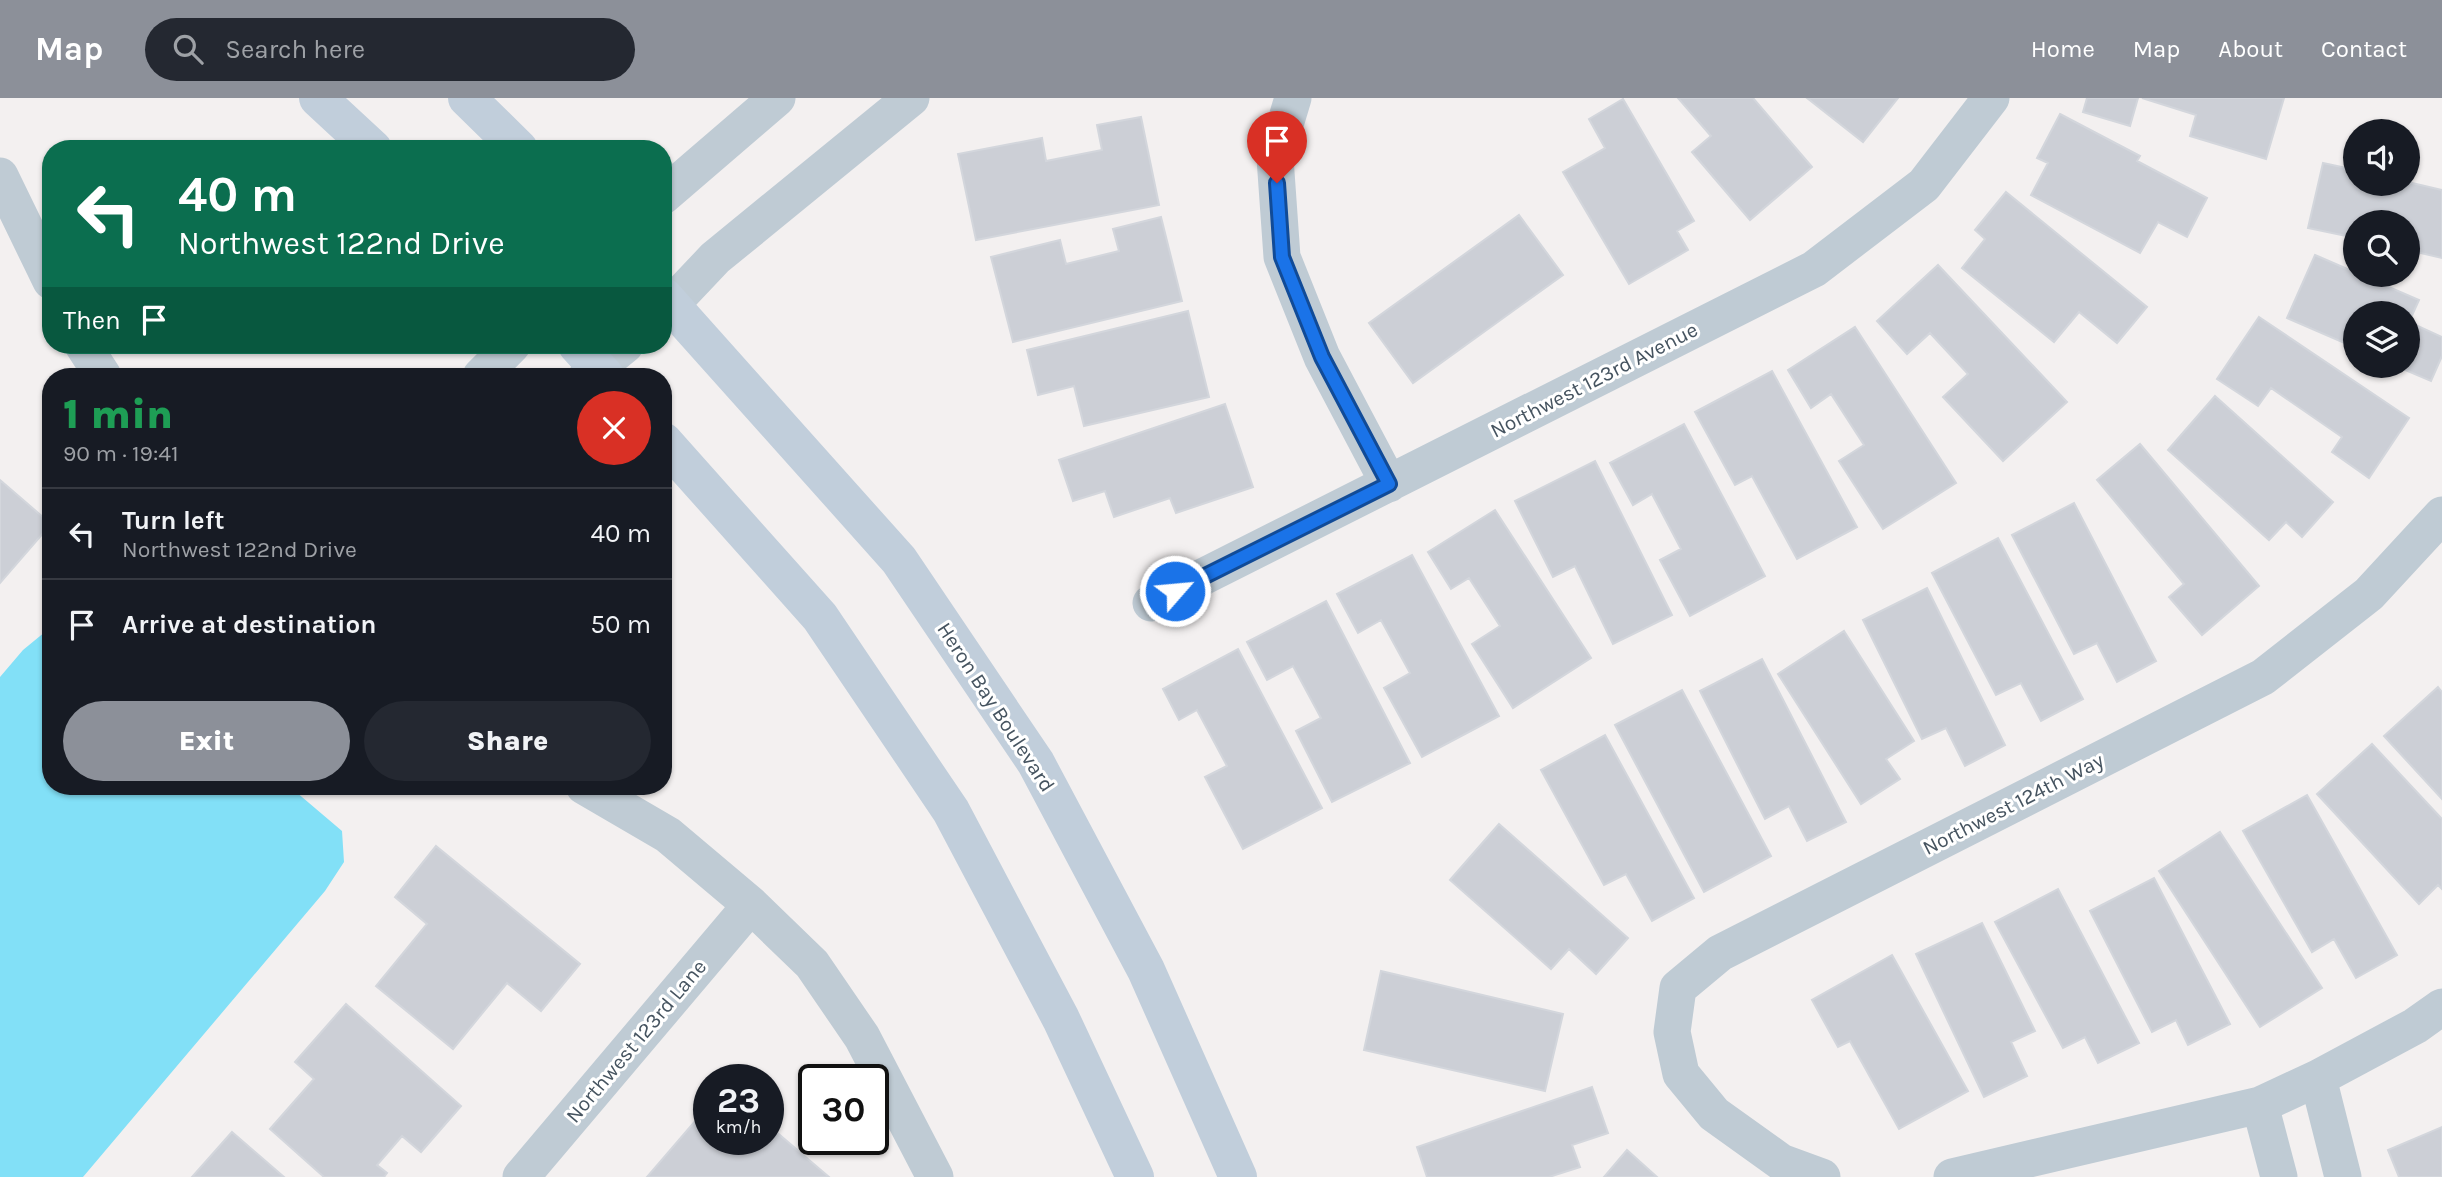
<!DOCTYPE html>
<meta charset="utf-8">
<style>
body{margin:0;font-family:Karla,sans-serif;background:#242831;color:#f1f3f6;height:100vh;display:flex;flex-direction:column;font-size:26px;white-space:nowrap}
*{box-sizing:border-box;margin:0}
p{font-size:23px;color:#9ea1a6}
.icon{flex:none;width:38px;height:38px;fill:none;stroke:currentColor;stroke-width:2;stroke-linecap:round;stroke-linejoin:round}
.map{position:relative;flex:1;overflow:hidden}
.sheet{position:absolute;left:42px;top:270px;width:630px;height:427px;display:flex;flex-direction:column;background:#171b24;border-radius:28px;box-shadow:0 2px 5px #0004}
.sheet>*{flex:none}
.top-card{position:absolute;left:42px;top:42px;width:630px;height:214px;border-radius:28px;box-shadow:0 2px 5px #0004;background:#0b6e4f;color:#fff;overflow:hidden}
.tools{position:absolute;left:2343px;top:21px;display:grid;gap:14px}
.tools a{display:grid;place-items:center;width:77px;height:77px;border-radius:50%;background:#171b24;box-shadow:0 2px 5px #0004;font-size:35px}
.speed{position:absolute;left:693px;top:966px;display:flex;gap:14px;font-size:35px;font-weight:700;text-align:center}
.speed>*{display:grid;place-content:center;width:91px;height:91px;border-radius:50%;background:#171b24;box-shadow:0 2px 5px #0004;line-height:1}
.speed small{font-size:18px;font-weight:400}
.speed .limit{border:4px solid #111;border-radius:10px;background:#fff;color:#111}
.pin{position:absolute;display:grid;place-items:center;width:60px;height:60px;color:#fff;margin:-72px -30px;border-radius:50% 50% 50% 0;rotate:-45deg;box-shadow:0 0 7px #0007}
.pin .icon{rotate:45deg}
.me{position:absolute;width:77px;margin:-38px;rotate:63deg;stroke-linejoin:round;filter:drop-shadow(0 0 5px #0008)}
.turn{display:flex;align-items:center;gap:24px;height:147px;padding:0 21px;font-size:32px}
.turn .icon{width:91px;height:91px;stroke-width:2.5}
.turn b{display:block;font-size:49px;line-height:60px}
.then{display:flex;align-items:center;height:66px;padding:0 21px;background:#0003;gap:14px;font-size:26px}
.round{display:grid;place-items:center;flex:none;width:74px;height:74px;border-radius:37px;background:#242831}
.summary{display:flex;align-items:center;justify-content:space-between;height:119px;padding:0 21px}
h1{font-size:42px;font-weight:800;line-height:52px;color:#1e9e55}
.primary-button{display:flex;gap:14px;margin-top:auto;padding:14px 21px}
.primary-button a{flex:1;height:80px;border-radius:42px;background:#8c9099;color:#fff;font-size:28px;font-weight:800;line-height:80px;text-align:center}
.primary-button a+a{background:#242831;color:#f1f3f6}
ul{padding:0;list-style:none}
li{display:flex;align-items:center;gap:21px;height:91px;padding:0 21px;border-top:2px solid #363941}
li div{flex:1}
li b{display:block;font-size:26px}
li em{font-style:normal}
header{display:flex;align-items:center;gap:42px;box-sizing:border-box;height:98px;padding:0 35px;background:#8c9099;color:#fff}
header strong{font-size:33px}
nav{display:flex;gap:38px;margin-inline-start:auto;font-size:24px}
.search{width:490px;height:63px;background:#242831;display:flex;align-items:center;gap:18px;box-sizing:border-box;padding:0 24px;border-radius:38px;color:#9ea1a6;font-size:26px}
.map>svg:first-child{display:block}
</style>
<header>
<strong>Map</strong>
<div class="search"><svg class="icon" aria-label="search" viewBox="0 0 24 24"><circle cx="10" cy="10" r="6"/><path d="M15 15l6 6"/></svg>Search here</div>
<nav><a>Home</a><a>Map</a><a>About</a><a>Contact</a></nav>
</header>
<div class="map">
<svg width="2442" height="1079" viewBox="0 0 2442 1079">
<rect width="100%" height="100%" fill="#f3f0f0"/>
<path fill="#82e0f7" d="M51 529V688H289L342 733 344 764 325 793 83 1079H0V579L23 552Z"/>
<path fill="#cccfd6" stroke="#d3d6dc" stroke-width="2" d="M1678 0H1753L1812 69 1750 122 1692 54 1711 38Z
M1807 0H1898L1863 44Z
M2087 0H2138L2130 28 2083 14Z
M2142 0H2284L2266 61 2190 38 2196 17Z
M1623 1 1694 123 1677 133 1688 152 1629 186 1563 74 1605 50 1589 21Z
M2060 16 2140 58 2137 63 2207 100 2187 139 2158 124 2140 155 2031 97 2048 65 2037 60Z
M1141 19 1159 107 976 142 958 56 1042 40 1046 63 1102 52 1097 27Z
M2323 65 2356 72V86L2408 84 2442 92V160L2408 152V124H2356V140L2308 130Z
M2006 94 2147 209 2117 245 2079 214 2054 244 1962 170 1985 141 1975 132Z
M1519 117 1563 177 1413 285 1369 225Z
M1161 119 1182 203 1013 244 991 159 1060 142 1066 166 1119 153 1113 131Z
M2315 157 2419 202 2409 224 2442 239V258L2431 283 2396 268H2408V215H2356V250L2287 220Z
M1938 167 2067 304 2003 363 1943 299 1968 276 1930 235 1907 256 1877 223Z
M1188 213 1209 299 1084 328 1074 288 1038 297 1027 252Z
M2259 219 2409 320 2369 380 2332 354 2342 339 2271 290 2258 308 2217 281Z
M1855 229 1956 385 1883 431 1839 363 1864 347 1831 296 1811 310 1788 272Z
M1772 273 1857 429 1797 461 1752 378 1735 387 1695 314Z
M2215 298 2333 404 2302 439 2286 424 2269 442 2168 352Z
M1225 306 1253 389 1176 415 1170 400 1114 419 1105 393 1073 403 1059 362Z
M1684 326 1765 478 1690 518 1660 462 1681 451 1652 396 1633 407 1610 365Z
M2140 346 2259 488 2202 537 2169 499 2184 486 2097 382Z
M1595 363 1672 517 1613 546 1575 468 1553 479 1515 403Z
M0 382 51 426 0 485Z
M2074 405 2156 563 2117 584 2097 545 2074 556 2012 437Z
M1495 412 1591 560 1513 610 1472 546 1500 528 1469 480 1451 491 1428 454Z
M1998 440 2083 601 2041 623 2021 585 1996 597 1932 475Z
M1412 457 1499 618 1422 659 1384 590 1410 575 1381 522 1358 535 1337 496Z
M1927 490 2005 647 1965 668 1946 630 1922 641 1863 522Z
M1326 503 1410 665 1332 704 1296 633 1321 620 1293 568 1267 582 1247 544Z
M1844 533 1914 643 1886 661 1900 681 1861 706 1778 576Z
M1238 551 1322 710 1243 751 1205 679 1227 668 1197 612 1179 622 1163 591Z
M1762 561 1846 724 1807 743 1789 708 1765 721 1700 593Z
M2438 589 2442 594V701L2384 638Z
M1682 592 1771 758 1704 794 1615 627Z
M1605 637 1694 800 1652 823 1626 776 1604 787 1541 672Z
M2372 646 2442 721V791L2438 787 2419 806 2317 696Z
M2307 697 2397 857 2356 880 2334 841 2312 854 2243 733Z
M1499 726 1628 840 1596 876 1569 851 1551 871 1450 782Z
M2220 734 2322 890 2260 929 2159 773Z
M436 748 580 866 541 913 507 885 453 951 376 888 427 826 395 799Z
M2154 780 2230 926 2188 947 2176 922 2152 934 2090 813Z
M2058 791 2139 945 2098 965 2085 939 2063 950 1995 824Z
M1982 825 2035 933 2011 944 2027 978 1984 999 1916 856Z
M1892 857 1968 993 1899 1031 1850 943 1838 949 1812 902Z
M1381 873 1563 916 1545 993 1364 952Z
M346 906 461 1008 421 1054 402 1038 377 1067 387 1075 384 1079H324L270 1031 314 981 295 964Z
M1592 989 1608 1035 1572 1047 1580 1069 1549 1079H1427L1417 1049Z
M709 1007V1041H768V1027L829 1079H647Z
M2442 1029V1079H2399L2388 1052Z
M232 1034 284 1079H192Z
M1627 1052 1657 1079H1604Z"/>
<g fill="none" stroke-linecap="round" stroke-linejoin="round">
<path stroke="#bfcbd4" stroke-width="37" d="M1293 0 1275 60 1282 159 1322 259 1389 386
M0 78 51 183
M663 98 777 0
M663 215 715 160 911 0
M83 247 103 278
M481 278 512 247
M587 278 625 247
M1151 505 1814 171 1924 87 1991 0
M584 688 668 737 751 807 812 866 862 939 935 1079
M2318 980 2343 1079
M2260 1007 2279 1079
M521 1079 751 807
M1822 1079 1781 1064 1714 1016 1681 976 1672 934 1678 890 1720 855 2263 579 2369 496 2442 417
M1952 1079 2260 1007 2318 980 2415 928 2442 909"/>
<path stroke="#c1cedb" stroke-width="38" d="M318 0 373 51
M467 0 519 51
M663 198 899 462 1036 665 1146 872 1238 1079
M577 247 605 278
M663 343 820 519 951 713 1061 921 1135 1079"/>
</g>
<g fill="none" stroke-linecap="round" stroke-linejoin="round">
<g stroke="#114b97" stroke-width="18">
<path id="route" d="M1175 493 1389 386 1322 259 1282 159 1277 85"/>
</g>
<use href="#route" stroke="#1a73e8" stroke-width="12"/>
</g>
<g text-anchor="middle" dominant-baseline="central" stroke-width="6" stroke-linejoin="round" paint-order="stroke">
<g font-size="21" fill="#465460" stroke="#fff">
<text transform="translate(1594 282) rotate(-27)">Northwest 123rd Avenue</text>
<text transform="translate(996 609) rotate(57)">Heron Bay Boulevard</text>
<text transform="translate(2013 706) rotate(-27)">Northwest 124th Way</text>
<text transform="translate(636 943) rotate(-50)">Northwest 123rd Lane</text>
</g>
</g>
</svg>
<div class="tools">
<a><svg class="icon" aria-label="sound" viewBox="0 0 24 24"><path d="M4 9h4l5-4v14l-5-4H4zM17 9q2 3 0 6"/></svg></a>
<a><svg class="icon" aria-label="search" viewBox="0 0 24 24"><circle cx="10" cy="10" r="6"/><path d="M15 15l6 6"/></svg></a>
<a><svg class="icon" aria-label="layers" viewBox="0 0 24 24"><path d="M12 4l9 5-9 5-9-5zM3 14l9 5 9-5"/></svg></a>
</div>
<div class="speed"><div>23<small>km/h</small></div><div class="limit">30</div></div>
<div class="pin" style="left:1277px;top:85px;background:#d93025"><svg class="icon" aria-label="arrive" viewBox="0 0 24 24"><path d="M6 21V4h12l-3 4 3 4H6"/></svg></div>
<svg class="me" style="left:1175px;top:493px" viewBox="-20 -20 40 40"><circle r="17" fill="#1a73e8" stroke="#fff" stroke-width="3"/><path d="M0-11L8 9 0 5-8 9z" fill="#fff"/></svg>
<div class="top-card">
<div class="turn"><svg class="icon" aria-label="left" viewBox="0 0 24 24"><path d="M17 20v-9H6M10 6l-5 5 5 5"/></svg><div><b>40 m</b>Northwest 122nd Drive</div></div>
<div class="then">Then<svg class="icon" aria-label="arrive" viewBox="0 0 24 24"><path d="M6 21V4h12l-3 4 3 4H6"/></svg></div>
</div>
<section class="sheet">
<div class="summary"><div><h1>1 min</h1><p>90 m · 19:41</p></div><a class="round" style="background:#d93025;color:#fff"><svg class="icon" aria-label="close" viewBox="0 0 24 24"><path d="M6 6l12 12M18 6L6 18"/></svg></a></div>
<ul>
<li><svg class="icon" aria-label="left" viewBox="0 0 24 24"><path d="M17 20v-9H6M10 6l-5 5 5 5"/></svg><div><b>Turn left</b><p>Northwest 122nd Drive</p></div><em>40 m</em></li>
<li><svg class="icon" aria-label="arrive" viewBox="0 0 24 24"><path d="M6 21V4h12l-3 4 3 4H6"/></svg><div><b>Arrive at destination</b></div><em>50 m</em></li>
</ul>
<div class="primary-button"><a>Exit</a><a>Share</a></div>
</section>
</div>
